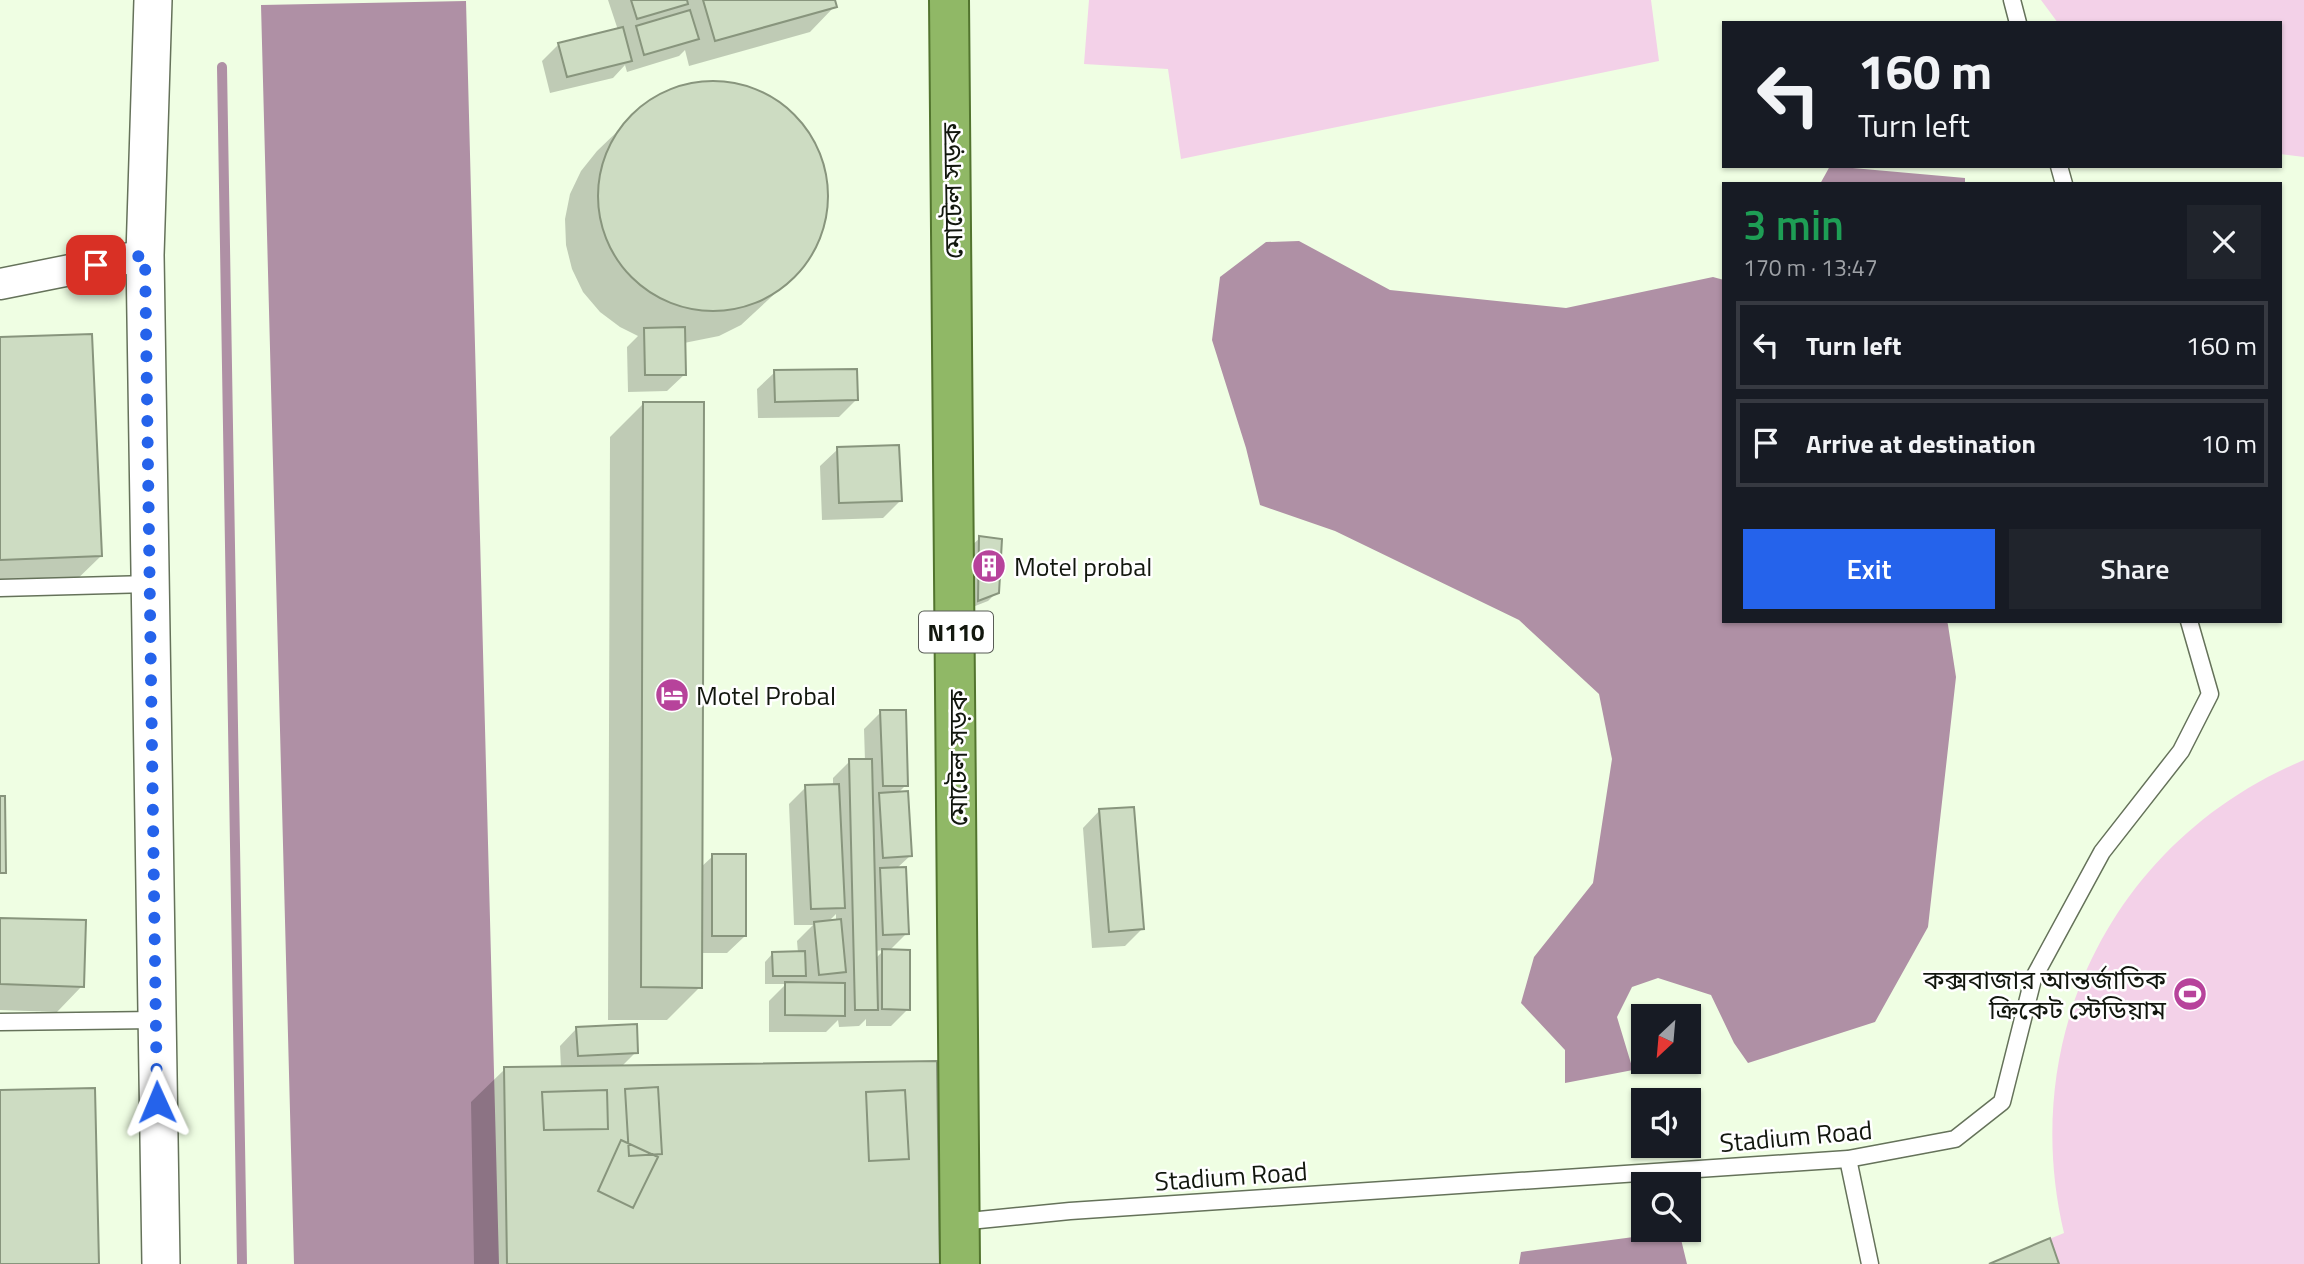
<!DOCTYPE html>
<meta charset="utf-8">
<style>
body{margin:0;font-family:"Titillium Web","Noto Sans Bengali",sans-serif;background:#20242c;color:#f1f3f6;height:100vh;display:flex;flex-direction:column;font-size:26px;white-space:nowrap}
*{box-sizing:border-box;margin:0}
p{font-size:23px;color:#9ea1a6}
.icon{flex:none;width:38px;height:38px;fill:none;stroke:currentColor;stroke-width:2;stroke-linecap:round;stroke-linejoin:round}
.map{position:relative;flex:1;overflow:hidden}
.drawer{position:absolute;left:1722px;top:182px;width:560px;height:441px;display:flex;flex-direction:column;background:#171b24;border-radius:0px;box-shadow:0 2px 5px #0004}
.drawer>*{flex:none}
.hud{position:absolute;left:1722px;top:21px;width:560px;height:147px;border-radius:0px;box-shadow:0 2px 5px #0004;background:#171b24;color:#f1f3f6;overflow:hidden}
.needle{width:46px;rotate:206deg}
.controls{position:absolute;left:1631px;top:1004px;display:grid;gap:14px}
.controls a{display:grid;place-items:center;width:70px;height:70px;border-radius:0px;background:#171b24;box-shadow:0 2px 5px #0004;font-size:35px}
.pin{position:absolute;display:grid;place-items:center;width:60px;height:60px;color:#fff;margin:-30px;border-radius:14px;box-shadow:0 4px 10px #0006}
.me{position:absolute;width:77px;margin:-38px;rotate:359deg;stroke-linejoin:round;filter:drop-shadow(0 0 5px #0008)}
.turn{display:flex;align-items:center;gap:24px;height:147px;padding:0 21px;font-size:32px}
.turn .icon{width:91px;height:91px;stroke-width:2.5}
.turn b{display:block;font-size:49px;line-height:60px}
.round{display:grid;place-items:center;flex:none;width:74px;height:74px;border-radius:0px;background:#20242c}
.headline{display:flex;align-items:center;justify-content:space-between;height:119px;padding:0 21px}
h1{font-size:42px;font-weight:600;line-height:52px;color:#1e9e55}
.button{display:flex;gap:14px;margin-top:auto;padding:14px 21px}
.button a{flex:1;height:80px;border-radius:0px;background:#2563eb;color:#fff;font-size:28px;font-weight:600;line-height:80px;text-align:center}
.button a+a{background:#20242c;color:#f1f3f6}
ul{padding:0;list-style:none}
li{display:flex;align-items:center;gap:21px;height:88px;margin:0 14px 10px;padding:0 7px;border:4px solid #363941;border-radius:0px}
li div{flex:1}
li b{display:block;font-size:26px}
li em{font-style:normal}
.map>svg:first-child{display:block}
</style>
<div class="map">
<svg width="2304" height="1264" viewBox="0 0 2304 1264">
<rect width="100%" height="100%" fill="#effee3"/>
<path fill="#f3d1e8" d="M1089 0H1651L1659 61 1181 159 1168 69 1084 64Z
M2041 0H2304V157L2280 154V23H2058Z
M2304 760V1264H1989L2064 1233C2017 1034 2115 839 2304 760Z"/>
<path fill="#af90a5" d="M466 1 499 1264H294L261 5Z
M1830 166 1965 178V184H1820Z
M1299 241 1390 290 1566 308 1713 277 1724 280V621H1947L1948 625 1956 677 1928 927 1875 1022 1748 1063 1734 1043 1711 995 1658 978 1632 987 1617 1017 1633 1070 1565 1083V1050L1521 1003 1534 957 1593 883 1612 759 1599 694 1519 620 1335 531 1260 505 1246 448 1212 340 1220 277 1266 242Z
M1679 1231 1687 1264H1519L1521 1252Z"/>
<path fill="#0003" fill-rule="evenodd" d="M608 0H833L835 6 810 32 689 66 685 50 679 56 627 72 625 65 613 78 550 93 542 61 559 44 618 30Z
M723 82 749 88 771 98 792 114 808 134 820 156 826 181 827 206 821 231 811 255 795 275 741 325 719 336 684 343 685 374 667 391 628 392 627 347 638 336 620 327 600 312 583 292 572 269 566 245 565 219 570 194 581 171 597 151 650 100 673 89 698 83Z
M0 339 101 556 67 589 0 592Z
M775 372 856 400 839 417 758 418 757 389Z
M644 403 700 868 713 856 745 936 727 953H700V987L667 1020H608L610 437Z
M838 449 900 501 883 518 822 520 820 466Z
M980 538 997 592 988 601 970 608 971 546Z
M881 712 906 785 898 793 910 856 896 869 907 933 889 951 908 1009 891 1026H866V1019L859 1026 839 1027 838 1020 826 1032H769V1001L786 984H765V962L773 953H798L797 941 813 925H794L789 804 806 787 833 786V778L850 761H865L864 729ZM836 914V921L828 922ZM884 950 875 959V951Z
M1100 810 1142 929 1125 946 1092 948 1083 828Z
M0 919 82 986 57 1012 0 1010Z
M577 1028 636 1052 621 1067 938 1264H474L471 1102 505 1069 561 1068 560 1046Z"/>
<g fill="none" stroke-linecap="round" stroke-linejoin="round">
<path stroke="#af90a5" stroke-width="10" d="M222 67 242 1264"/>
</g>
<path fill="#cddcc2" stroke="#88957d" stroke-width="2" d="M631 0H687L688 4 637 19Z
M703 0H835L837 7 715 41Z
M690 10 699 39 644 55 636 26Z
M623 27 632 61 567 77 558 43Z
M598 196a115 115 0 1 1 230 0a115 115 0 1 1-230 0Z
M685 327 686 375H645L644 328Z
M92 334 102 556 0 560V337Z
M857 369 858 400 775 402 774 370Z
M643 402H704L702 988 641 987Z
M899 445 902 501 839 503 837 447Z
M979 536 1002 539 999 593 978 601Z
M880 710H906L908 786H883Z
M849 759H872L878 1010H855Z
M839 784 845 908 811 909 805 785Z
M908 791 912 856 883 858 879 793Z
M0 796H5L6 873H0Z
M1134 807 1144 929 1109 932 1099 809Z
M712 854H746V936H712Z
M906 867 909 934 883 935 880 868Z
M0 918 86 920 84 987 0 984Z
M841 919 846 972 819 975 814 922Z
M882 949 910 950V1010L882 1009Z
M805 951 806 976H773L772 952Z
M785 982 845 983V1016L785 1015Z
M637 1024 638 1053 578 1056 576 1027Z
M937 1061 940 1264H507L504 1067Z
M658 1087 662 1154 629 1156 625 1089Z
M95 1088 99 1264H0V1090Z
M607 1090 608 1129 544 1130 542 1092Z
M905 1090 909 1159 869 1161 866 1092Z
M621 1140 658 1157 633 1208 598 1191Z
M2050 1238 2059 1264H1989Z"/>
<g fill="none" stroke-linecap="round" stroke-linejoin="round">
<g stroke="#65725a" stroke-width="19">
<path id="service" d="M2012 0 2018 23
M2059 166 2064 184
M0 588 149 584
M0 1022 155 1020
M1848 1159 1870 1264
M959 1222 1070 1211 1848 1159 1955 1139 2002 1102 2033 979 2102 852 2181 751 2210 694 2189 621"/>
</g>
<g stroke="#65725a" stroke-width="33">
<path id="minor" d="M0 284 145 255"/>
</g>
<g stroke="#65725a" stroke-width="40">
<path id="tertiary" d="M153 0 145 255 161 1264"/>
</g>
<g stroke="#52742e" stroke-width="42">
<path id="trunk" d="M949 0 960 1264"/>
</g>
<use href="#service" stroke="#fff" stroke-width="16"/>
<use href="#minor" stroke="#fff" stroke-width="30"/>
<use href="#tertiary" stroke="#fff" stroke-width="37"/>
<use href="#trunk" stroke="#90b866" stroke-width="38"/>
</g>
<g fill="none" stroke-linecap="round" stroke-linejoin="round">
<path stroke="#2563eb" stroke-width="12" stroke-dasharray="0 21.6" d="M96 265 145 255 157 1102"/>
</g>
<defs>
<g id="building-disc" transform="scale(1.75)"><circle r="9.5" fill="#b7439b" stroke="#fff"/><path d="M-4-6H4V6H1V3H-1V6H-4ZM-2.5-4.3h1.7v1.8h-1.7ZM.8-4.3h1.7v1.8H.8ZM-2.5-1h1.7V.8h-1.7ZM.8-1h1.7V.8H.8Z" fill="#fff"/></g>
<g id="hotel-disc" transform="scale(1.75)"><circle r="9.5" fill="#b7439b" stroke="#fff"/><path d="M-6-4.5h1.5V1H6V5H4.5V3h-9V5H-6ZM-4 0a1.8 1.8 0 1 1 3.6 0ZM.5 0V-2.5h3Q6-2.5 6 0Z" fill="#fff"/></g>
<g id="stadium-disc" transform="scale(1.75)"><circle r="9.5" fill="#b7439b" stroke="#fff"/><path d="M0-5a6.5 5 0 1 0 0 10a6.5 5 0 1 0 0-10ZM-3.5-1.8h7v3.6h-7Z" fill="#fff"/></g>
</defs>
<g fill-rule="evenodd">
<use href="#building-disc" x="989" y="566"/>
<use href="#hotel-disc" x="672" y="695"/>
<use href="#stadium-disc" x="2190" y="994"/>
</g>
<g text-anchor="middle" dominant-baseline="central" stroke-width="5" stroke-linejoin="round" paint-order="stroke">
<rect fill="#fff" stroke="#595d56" stroke-width="2" x="919" y="611.5" width="74" height="41" rx="5"/>
<g font-size="24" font-weight="bold" fill="#12170e">
<text x="956" y="632">N110</text>
</g>
<g font-size="26" fill="#12170e" stroke="#fff">
<text transform="translate(952 191) rotate(-91)">মোটেল সড়ক</text>
<text transform="translate(957 758) rotate(-90)">মোটেল সড়ক</text>
<text transform="translate(1796 1136) rotate(-5)">Stadium Road</text>
<text transform="translate(1231 1176) rotate(-4)">Stadium Road</text>
</g>
<g font-size="26" fill="#12170e" stroke="#fff" text-anchor="start">
<text x="1014" y="566">Motel probal</text>
<text x="696" y="695">Motel Probal</text>
<text x="2166" y="979" text-anchor="end">কক্সবাজার আন্তর্জাতিক<tspan x="2166" dy="30">ক্রিকেট স্টেডিয়াম</tspan></text>
</g>
</g>
</svg>
<div class="controls">
<a><svg class="needle" viewBox="-14 -14 28 28"><path d="M0-13l5 13h-10z" fill="#e53935"/><path d="M0 13l5-13h-10z" fill="#9ea1a6"/></svg></a>
<a><svg class="icon" aria-label="sound" viewBox="0 0 24 24"><path d="M4 9h4l5-4v14l-5-4H4zM17 9q2 3 0 6"/></svg></a>
<a><svg class="icon" aria-label="search" viewBox="0 0 24 24"><circle cx="10" cy="10" r="6"/><path d="M15 15l6 6"/></svg></a>
</div>
<div class="pin" style="left:96px;top:265px;background:#d93025"><svg class="icon" aria-label="arrive" viewBox="0 0 24 24"><path d="M6 21V4h12l-3 4 3 4H6"/></svg></div>
<svg class="me" style="left:157px;top:1102px" viewBox="-20 -20 40 40"><path d="M0-17L14 15 0 8-14 15z" fill="#2563eb" stroke="#fff" stroke-width="4"/></svg>
<div class="hud">
<div class="turn"><svg class="icon" aria-label="left" viewBox="0 0 24 24"><path d="M17 20v-9H6M10 6l-5 5 5 5"/></svg><div><b>160 m</b>Turn left</div></div>
</div>
<section class="drawer">
<div class="headline"><div><h1>3 min</h1><p>170 m · 13:47</p></div><a class="round"><svg class="icon" aria-label="close" viewBox="0 0 24 24"><path d="M6 6l12 12M18 6L6 18"/></svg></a></div>
<ul>
<li><svg class="icon" aria-label="left" viewBox="0 0 24 24"><path d="M17 20v-9H6M10 6l-5 5 5 5"/></svg><div><b>Turn left</b></div><em>160 m</em></li>
<li><svg class="icon" aria-label="arrive" viewBox="0 0 24 24"><path d="M6 21V4h12l-3 4 3 4H6"/></svg><div><b>Arrive at destination</b></div><em>10 m</em></li>
</ul>
<div class="button"><a>Exit</a><a>Share</a></div>
</section>
</div>
